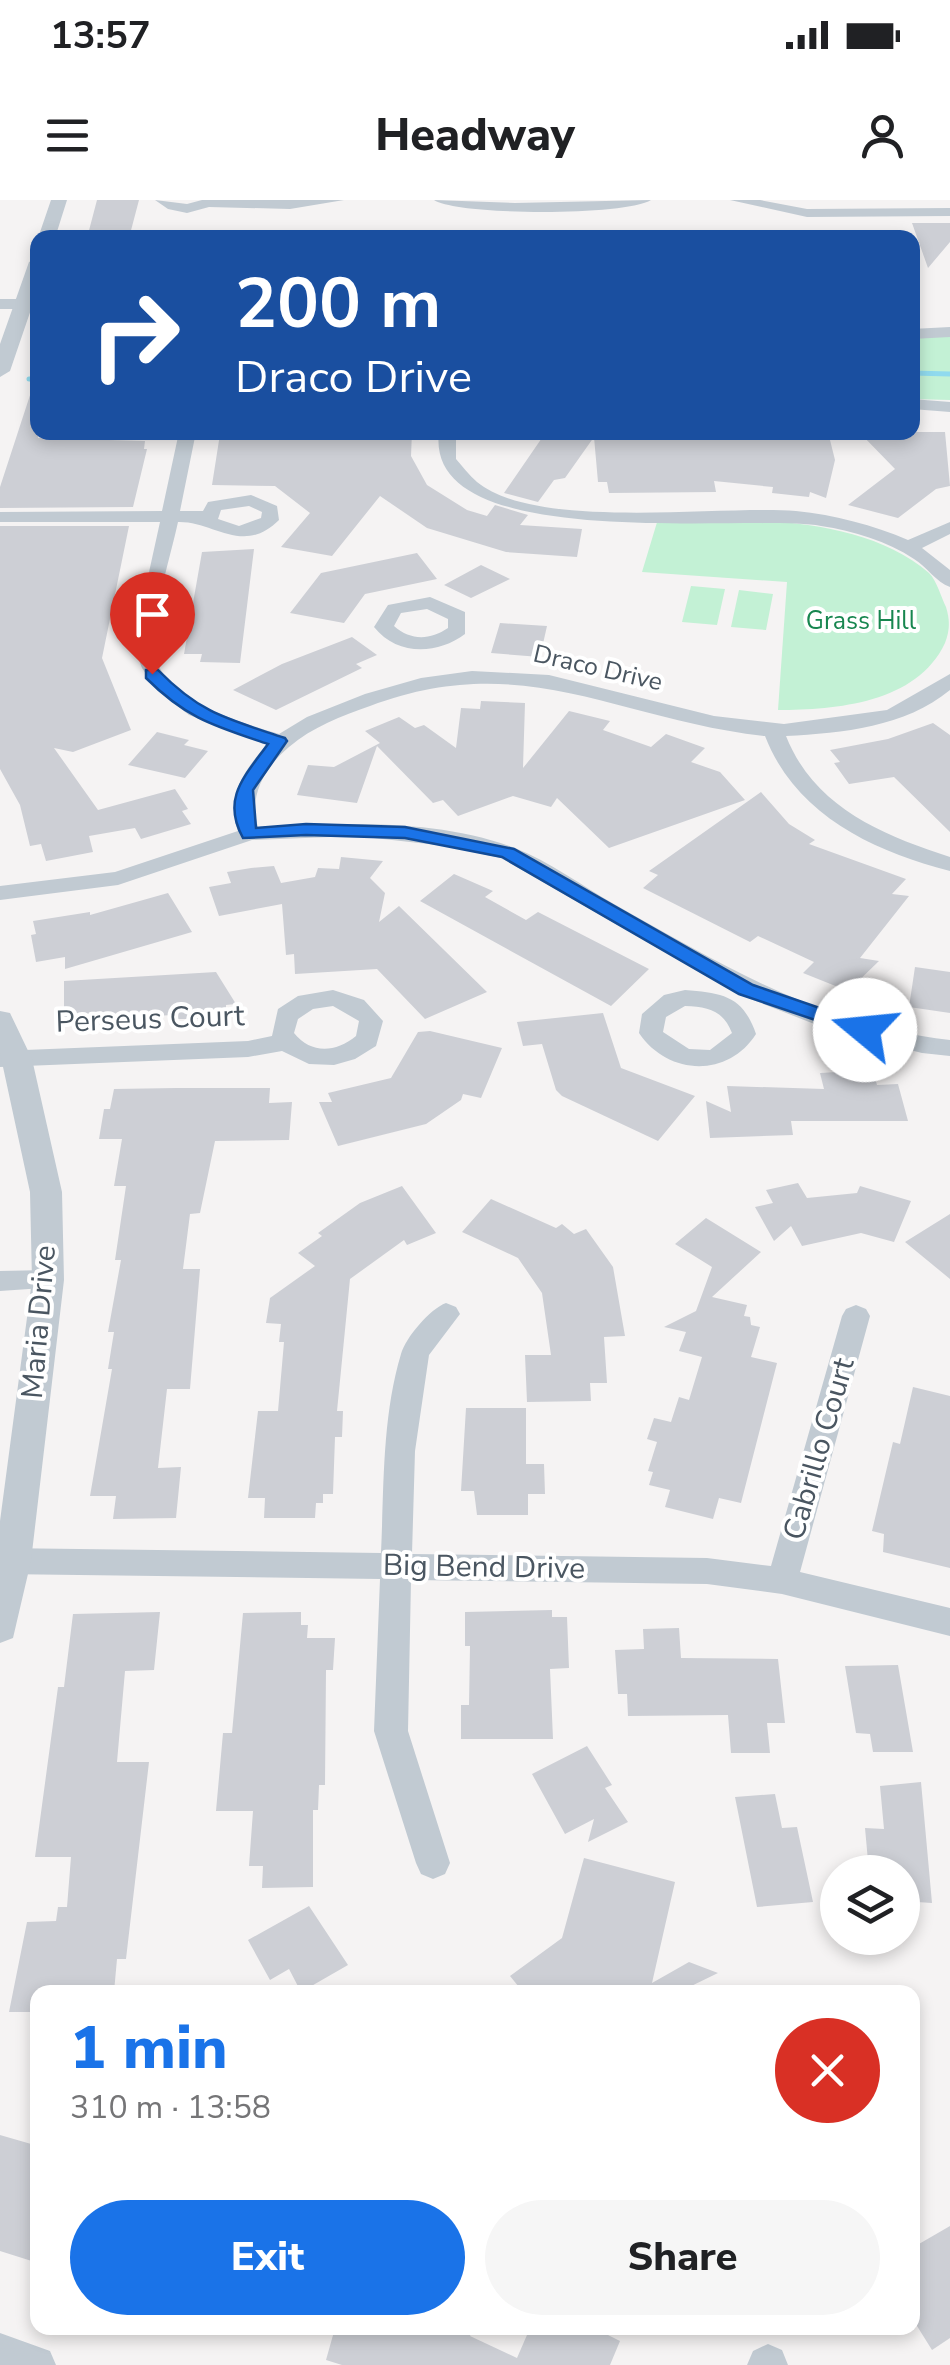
<!DOCTYPE html>
<meta charset="utf-8">
<style>
body{margin:0;font-family:"Nunito Sans",sans-serif;background:#f6f6f6;color:#202124;height:100vh;display:flex;flex-direction:column;font-size:38px;white-space:nowrap}
*{box-sizing:border-box;margin:0}
p{font-size:32px;color:#757577}
.icon{flex:none;width:55px;height:55px;fill:none;stroke:currentColor;stroke-width:2;stroke-linecap:round;stroke-linejoin:round}
.map{position:relative;flex:1;overflow:hidden}
.panel{position:absolute;left:30px;top:1785px;width:890px;height:350px;display:flex;flex-direction:column;background:#fff;border-radius:20px;box-shadow:0 5px 15px #0003}
.panel>*{flex:none}
.banner{position:absolute;left:30px;top:30px;width:890px;height:210px;border-radius:20px;box-shadow:0 5px 15px #0003;background:#1a4fa0;color:#fff;overflow:hidden}
.fabs{position:absolute;left:820px;top:1655px;display:grid;gap:20px}
.fabs a{display:grid;place-items:center;width:100px;height:100px;border-radius:50%;background:#fff;box-shadow:0 5px 15px #0003;font-size:50px}
.pin{position:absolute;display:grid;place-items:center;width:85px;height:85px;color:#fff;margin:-102px -42px;border-radius:50% 50% 50% 0;rotate:-45deg;box-shadow:0 0 10px #0007}
.pin .icon{rotate:45deg}
.me{position:absolute;width:110px;margin:-55px;rotate:287deg;stroke-linejoin:round;filter:drop-shadow(0 0 8px #0008)}
.turn{display:flex;align-items:center;gap:35px;height:210px;padding:0 40px;font-size:45px}
.turn .icon{width:130px;height:130px;stroke-width:2.5}
.turn b{display:block;font-size:70px;line-height:85px}
.round{display:grid;place-items:center;flex:none;width:105px;height:105px;border-radius:52px;background:#f6f6f6}
.overview{display:flex;align-items:center;justify-content:space-between;height:170px;padding:0 40px}
h1{font-size:60px;font-weight:800;line-height:75px;color:#1a73e8}
.primary-button{display:flex;gap:20px;margin-top:auto;padding:20px 40px}
.primary-button a{flex:1;height:115px;border-radius:60px;background:#1a73e8;color:#fff;font-size:40px;font-weight:800;line-height:115px;text-align:center}
.primary-button a+a{background:#f6f6f6;color:#202124}
.status{display:flex;justify-content:space-between;align-items:center;height:70px;padding:0 50px;background:#fff;direction:ltr}
.status svg{height:28px;fill:currentColor}
header{display:flex;justify-content:space-between;align-items:center;height:130px;padding:0 40px;background:#fff;font-size:45px;font-weight:800}
.map>svg:first-child{display:block}
</style>
<div class="status"><b>13:57</b><svg viewBox="0 0 49 12"><path d="M0 12V9h3v3zM5 12V6h3v6zM10 12V3h3v9zM15 12V0h3v12zM26 1h20v11H26zM47 4h2v5h-2z"/></svg></div>
<header><svg class="icon" aria-label="menu" viewBox="0 0 24 24"><path d="M4 6h16M4 12h16M4 18h16"/></svg>Headway<svg class="icon" aria-label="person" viewBox="0 0 24 24"><circle cx="12" cy="8" r="4"/><path d="M4 21q1-7 8-7t8 7"/></svg></header>
<div class="map">
<svg width="950" height="2165" viewBox="0 0 950 2165">
<rect width="100%" height="100%" fill="#f5f3f3"/>
<path fill="#c3f1d5" d="M950 136V200L913 199 912 138Z
M658 319C742 319 861 314 929 373 937 381 941 397 946 407 950 420 950 430 945 443 917 503 836 510 778 510L787 382 642 372Z
M691 386 725 389 717 425 682 422Z
M739 390 773 394 766 430 731 427Z"/>
<g fill="none" stroke-linecap="round" stroke-linejoin="round">
<path stroke="#90daee" stroke-width="5" d="M912 173 950 174
M29 179H38"/>
</g>
<path fill="#cdcfd5" d="M97 0H139L129 38H87Z
M912 23H950V42L928 68Z
M33 186H38V238L145 241 144 249H147L133 307 0 308V287Z
M224 232H412L411 256 427 285 467 310 487 316 495 305 528 315 520 325 582 329 577 357 506 352 427 328 380 296 332 356 281 347 310 313 275 286 212 285 220 234Z
M546 232H828L835 260 826 298 810 292 809 297 772 293 773 287 714 281 716 292 609 293 607 282H598L594 237 565 278 554 280 538 302 504 293Z
M859 232H945L950 286 936 289 898 318 848 305 895 269Z
M0 326H129L102 458 131 530 73 552 54 548 98 610 175 589 188 609 182 611 191 624 141 639 135 628 89 636 93 652 46 661 41 644 30 646 20 605 0 569Z
M254 349 240 463 200 462 202 454H184L202 352Z
M417 353 437 379 365 394 344 423 290 413 321 373Z
M481 365 510 379 471 398 444 385Z
M500 423 547 426 540 457 491 453Z
M352 437 377 455 356 464 362 468 276 510 233 490 282 464Z
M481 501 525 503 523 568 569 511 610 521 603 530 651 547 666 534 705 548 691 562 720 572 745 600 609 648 557 598 551 607 513 596 458 616 443 600 433 603 377 546 357 603 297 595 308 565 334 567 380 543 365 531 399 517 415 528 424 525 456 548 461 508 480 509Z
M933 523 950 535V632L894 577 849 584 834 563 840 562 830 550 888 539Z
M157 532 189 540 184 545 208 551 185 578 128 565Z
M761 592 789 624 815 640 809 644 906 679 892 694 909 696 860 758 879 761 848 791 803 773 814 762 758 736 750 742 643 688 658 675 649 671Z
M341 657 383 661 370 678 385 693 379 722 399 706 487 792 425 819 377 769 295 774 294 754 286 755 282 704 219 716 209 687 231 683 227 672 251 668 274 666 281 683 315 677 318 668 339 669Z
M454 674 493 691 485 697 526 720 538 712 649 769 611 806 420 701Z
M168 693 192 732 65 769V757L36 762 31 735 36 734 33 721 90 712V715Z
M915 767 950 772V813L909 807Z
M216 772 236 804 226 805V819H173V815L64 821V781Z
M603 813 621 868 695 896 658 941 562 896 556 890 542 844 523 846 517 822Z
M430 831 502 848 481 898 463 894 461 900 426 924 338 946 319 902H332L328 893 391 878 418 832Z
M873 870 877 885 898 884 908 921H791L793 935 710 938 706 901 731 912 727 886 824 889 820 873Z
M176 888H270L269 903 292 902 289 940 215 941 200 1013 190 1014 183 1069H200L190 1189H167L158 1268 181 1267 176 1318 113 1319 116 1296H90L112 1169H108L114 1132H108L121 1060H115L126 986H114L122 939H99L104 909H110L114 889Z
M798 983 807 998 857 993 860 986 911 1001 894 1042 861 1033 802 1046 791 1026 774 1041 755 1007 773 1003 766 990Z
M402 986 436 1033 407 1045 404 1040 350 1079 337 1211H343L342 1237H335L333 1294H323V1303H316L315 1318H264L265 1298H248L258 1211H278L284 1142H279L281 1124 266 1123 270 1098 315 1066 298 1053 322 1036 318 1033 360 1003Z
M491 999 556 1028 562 1024 574 1034 586 1029 613 1067 625 1136 604 1137 607 1183H590L591 1201 527 1202 525 1155H551L542 1093 518 1058 462 1032Z
M950 1014V1079L905 1042Z
M706 1018 761 1052 712 1097 747 1105 744 1116 750 1117 751 1125 760 1127 751 1157 777 1163 741 1303 719 1298 713 1319 665 1307 670 1290 649 1285 653 1272 648 1271 657 1242 647 1239 654 1218 671 1222 679 1197 689 1200 702 1157 679 1151 686 1132 664 1127 696 1111 712 1067 675 1044Z
M913 1187 950 1196V1368L883 1352 884 1334 872 1331 893 1242 900 1244Z
M466 1208H526V1264H544L545 1294H528V1315H477L474 1291H461Z
M552 1410V1417H567L569 1468 550 1469 553 1539H461V1505H469L470 1446H465V1412Z
M160 1412 154 1470 125 1471 117 1562H149L126 1759H117L114 1792H38V1812H9L27 1722 56 1721 58 1707H67L71 1657H35L58 1487H64L73 1414Z
M301 1412V1425H308L307 1438H335L333 1470H326L325 1585H319L318 1610H313V1687L262 1688 263 1666H249L253 1611H216L223 1533H232L243 1413Z
M679 1428 681 1458 778 1459 785 1523H767L770 1553H731L728 1515 628 1516 627 1494H618L615 1450 644 1449 643 1429Z
M898 1465 913 1552H873L870 1534 856 1533 845 1466Z
M587 1546 612 1585 605 1588 628 1622 588 1642 594 1619 565 1634 532 1574Z
M921 1582 932 1703 902 1701V1672H869L865 1628 884 1629 880 1586Z
M775 1594 782 1628 797 1627 813 1702 757 1707 735 1597Z
M584 1658 675 1682 652 1783 689 1762 718 1773 679 1792H523L510 1776 562 1738Z
M309 1706 348 1765 301 1792 289 1769 270 1780 248 1740Z
M0 1935 38 1946V2063L0 2051Z
M950 2026V2138L932 2150 912 2118V2048Z
M335 2128H474L470 2136 517 2158 530 2128H594L620 2141 610 2165H342L326 2160Z"/>
<g fill="none" stroke-linecap="round" stroke-linejoin="round">
<path fill="#c1cad2" fill-rule="evenodd" d="M155 0 187 4 202 0H344L290 9 209 7 187 13 168 9Z
M434 0 515 3 651 0C626 16 459 16 434 0Z
M730 0H760L807 9 950 8V16L807 17Z
M873 30 899 35 901 38H849Z
M0 99H22L30 104 22 109H0Z
M950 127V137L912 139V129Z
M912 199 950 202V212L912 209Z
M179 232H196L180 311H203L208 302 251 295 277 306 279 320C243 356 214 321 178 322 172 350 152 418 153 444 155 499 237 521 279 534L307 517 365 494 421 478 472 471 549 475 714 516 784 524 887 510 950 474V490C905 527 843 533 786 536 814 607 882 635 950 657V671C872 651 795 614 765 536 618 520 524 448 370 506 342 516 312 527 289 547 265 567 248 596 258 627 342 623 435 618 515 648 549 661 582 686 614 704 722 765 823 826 950 840V856L922 853 827 829 738 794 501 658 446 646 356 636 252 640 118 685 0 700V686L115 672 238 631C225 596 245 570 267 544L189 515 157 490 142 468 133 445 160 322H0V312L162 311ZM249 306 262 312 261 318 239 326 218 319 221 310Z
M439 232H456V259C462 266 469 275 477 282 537 331 718 305 796 311 835 315 873 325 908 340L950 322V334L922 348 950 370V387C936 382 927 367 914 359 887 341 854 331 821 326 748 313 423 356 439 232Z
M430 397 465 412V434C437 455 397 456 374 427L388 405ZM427 409 448 419V428C430 440 411 441 394 426L401 413Z
M333 790 364 800 383 821 376 846 355 859 334 865 309 864 282 851 248 857 0 867V851L248 841 272 836 278 809 298 796ZM333 806 359 821 356 836C335 853 311 854 294 833L298 819 313 809Z
M685 790C723 793 743 796 756 834 728 878 668 876 639 833L642 814 664 795ZM685 806C708 807 723 810 732 833L710 850 689 849 663 832 666 817Z
M48 1070 58 1073 62 1080 58 1087 0 1091V1071Z
M446 1103 456 1107 460 1114 429 1155 415 1251 412 1354 707 1358 771 1366 842 1116 846 1109 856 1105 866 1109 870 1116 800 1372 950 1408V1436L782 1394 707 1384 411 1380 408 1531 450 1663 445 1674 433 1679 421 1674 416 1663 374 1531 380 1379 0 1374V1348L381 1353C384 1288 382 1217 401 1154 406 1137 430 1109 446 1103Z
M0 2133 50 2151 56 2165H0Z
M768 2144 782 2150 788 2165H747L753 2151Z"/>
<path fill="#c1cad2" fill-rule="evenodd" d="M51 0H67L55 38H38Z
M38 57V89L10 171 0 177V144L29 62Z
M0 811 10 813 32 859 62 992 64 1080 31 1361 13 1438 0 1443V1321L32 1080 30 992 0 853Z"/>
</g>
<path fill="#1a73e8" stroke="#114b97" stroke-width="2.5" d="M146 470H158C201 514 228 519 285 538L287 541 253 590 256 628 306 624 405 627 514 649 753 785 872 826 875 830 865 837 739 794 502 657 405 638 306 635 243 638C221 598 245 576 268 544 215 526 187 519 146 478Z"/>
<g text-anchor="middle" dominant-baseline="central" stroke-width="8" stroke-linejoin="round" paint-order="stroke">
<g font-size="25" fill="#17864f" stroke="#fff">
<text x="861" y="421">Grass Hill</text>
</g>
<g font-size="25" fill="#4a5661" stroke="#fff">
<text transform="translate(598 468) rotate(13)">Draco Drive</text>
</g>
<g font-size="30" fill="#4a5661" stroke="#fff">
<text transform="translate(150 819) rotate(-2)">Perseus Court</text>
<text transform="translate(39 1122) rotate(-85)">Maria Drive</text>
<text transform="translate(819 1249) rotate(-74)">Cabrillo Court</text>
<text transform="translate(484 1367) rotate(1)">Big Bend Drive</text>
</g>
</g>
</svg>
<div class="fabs">
<a><svg class="icon" aria-label="layers" viewBox="0 0 24 24"><path d="M12 4l9 5-9 5-9-5zM3 14l9 5 9-5"/></svg></a>
</div>
<div class="pin" style="left:152px;top:474px;background:#d93025"><svg class="icon" aria-label="arrive" viewBox="0 0 24 24"><path d="M6 21V4h12l-3 4 3 4H6"/></svg></div>
<svg class="me" style="left:865px;top:830px" viewBox="-20 -20 40 40"><circle r="19" fill="#fff"/><path d="M0-13L10 11 0 6-10 11z" fill="#1a73e8"/></svg>
<div class="banner">
<div class="turn"><svg class="icon" aria-label="right" viewBox="0 0 24 24"><path d="M7 20v-9h11M14 6l5 5-5 5"/></svg><div><b>200 m</b>Draco Drive</div></div>
</div>
<section class="panel">
<div class="overview"><div><h1>1 min</h1><p>310 m · 13:58</p></div><a class="round" style="background:#d93025;color:#fff"><svg class="icon" aria-label="close" viewBox="0 0 24 24"><path d="M6 6l12 12M18 6L6 18"/></svg></a></div>
<div class="primary-button"><a>Exit</a><a>Share</a></div>
</section>
</div>
